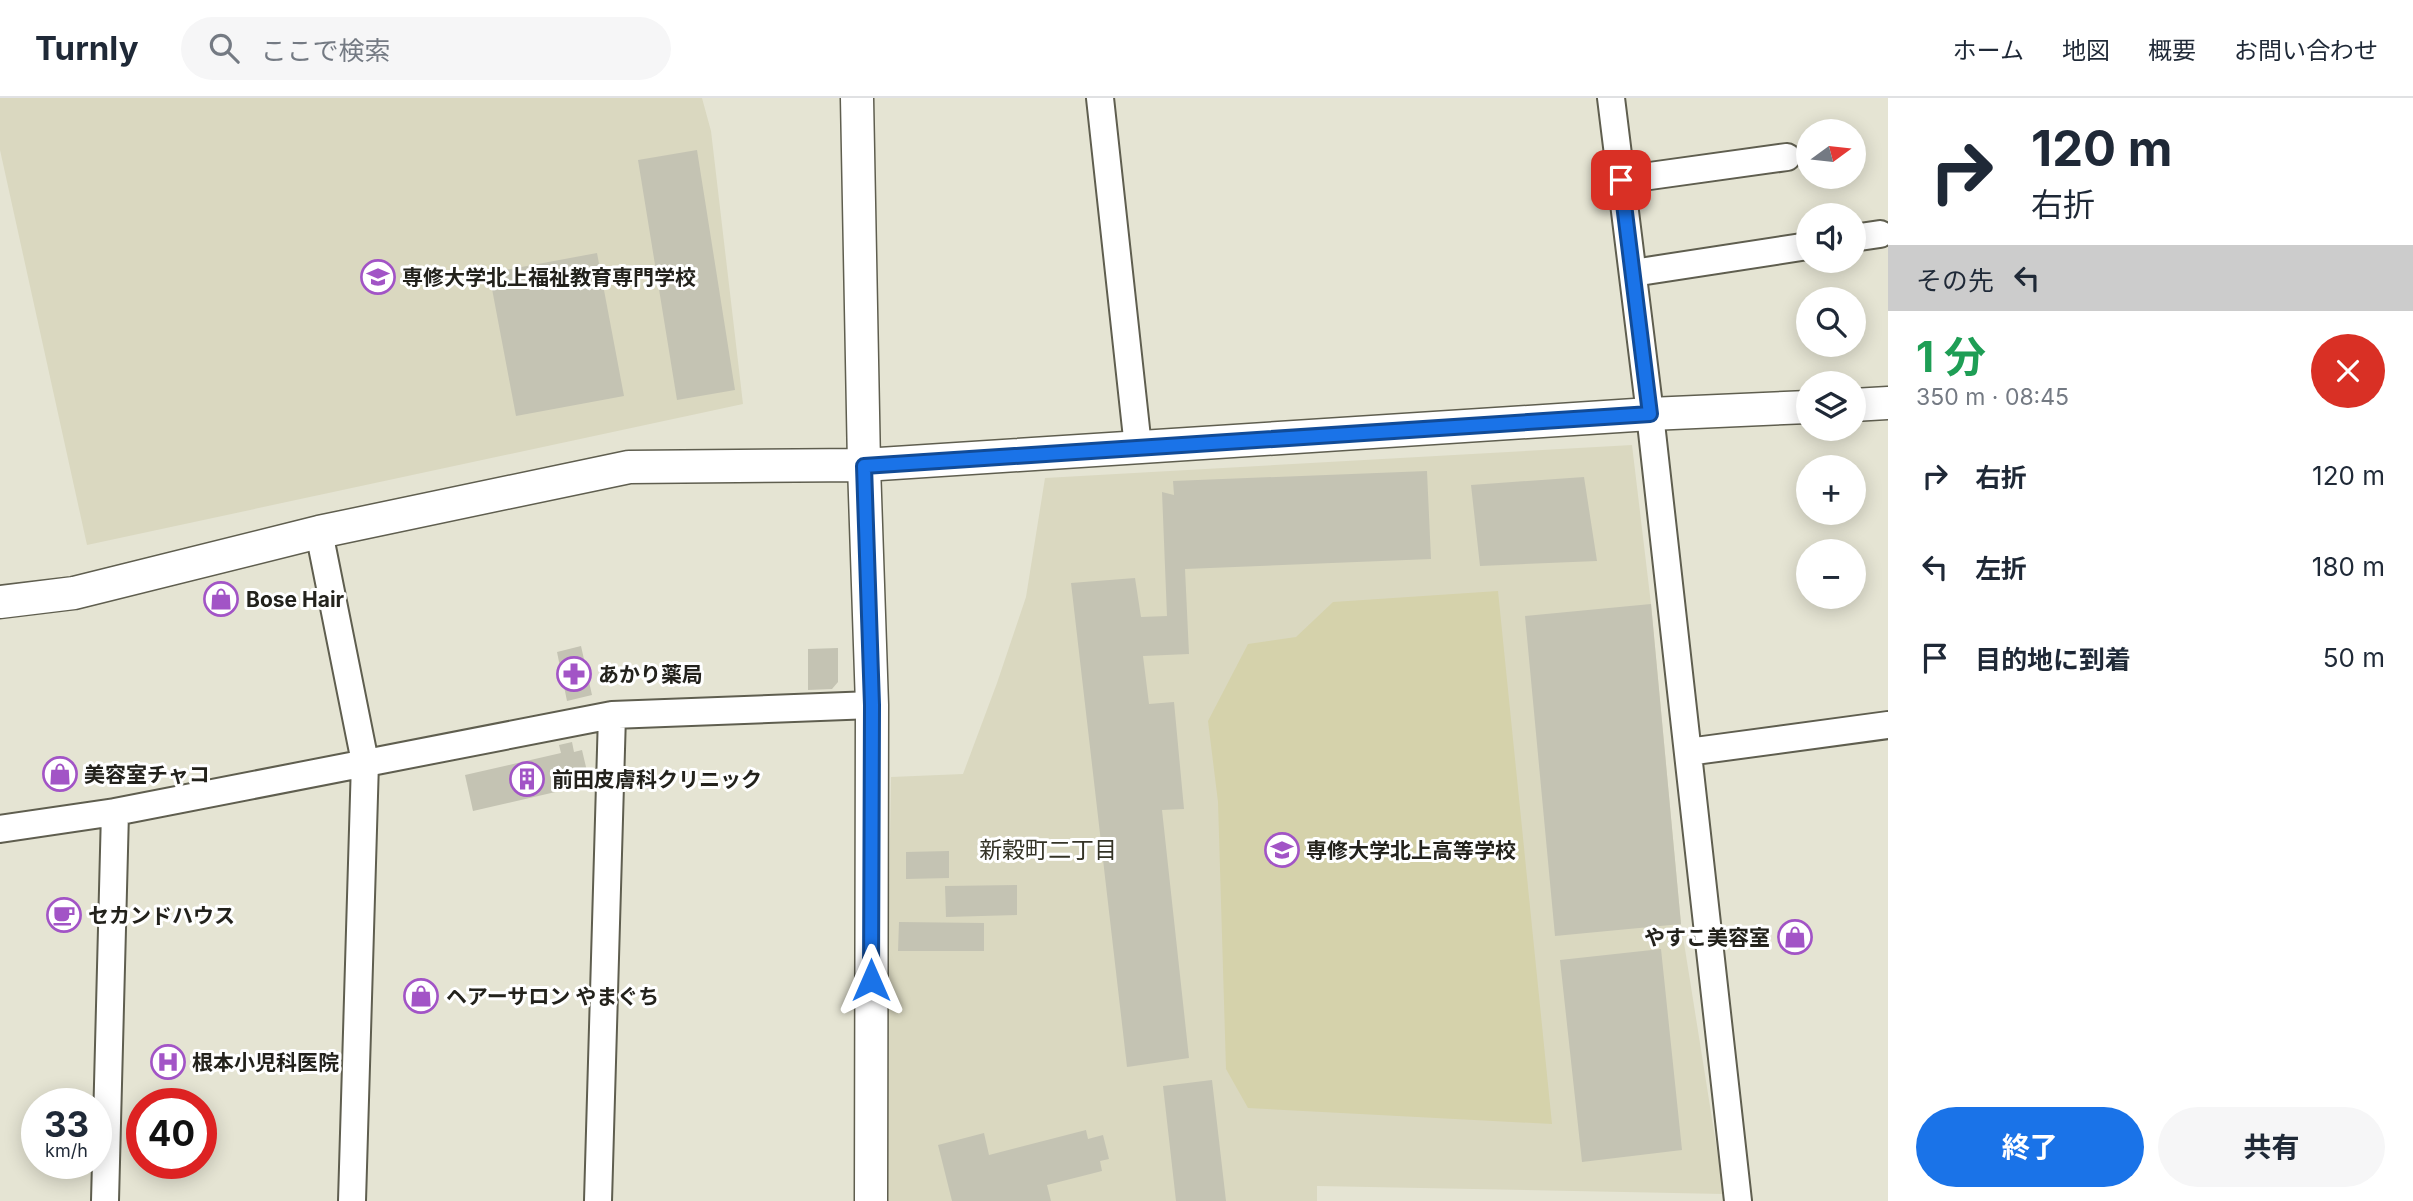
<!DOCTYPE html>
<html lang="ja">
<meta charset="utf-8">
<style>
body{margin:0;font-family:Inter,"Noto Sans JP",sans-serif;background:#f6f6f7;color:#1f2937;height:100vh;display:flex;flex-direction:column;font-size:26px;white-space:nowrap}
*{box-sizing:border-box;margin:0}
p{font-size:23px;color:#747a83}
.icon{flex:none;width:38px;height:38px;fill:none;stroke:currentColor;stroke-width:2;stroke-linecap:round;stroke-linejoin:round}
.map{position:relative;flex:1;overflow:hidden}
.panel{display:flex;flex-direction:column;background:#fff;width:525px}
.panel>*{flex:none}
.banner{background:#fff;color:#1f2937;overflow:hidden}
.needle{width:46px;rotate:75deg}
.tools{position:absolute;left:1796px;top:21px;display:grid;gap:14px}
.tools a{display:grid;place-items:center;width:70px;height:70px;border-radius:50%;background:#fff;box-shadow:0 4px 18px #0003;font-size:35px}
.speed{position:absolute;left:21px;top:990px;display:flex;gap:14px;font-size:35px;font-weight:700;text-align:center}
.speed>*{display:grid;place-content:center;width:91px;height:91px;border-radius:50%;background:#fff;box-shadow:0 4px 18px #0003;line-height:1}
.speed small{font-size:18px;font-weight:400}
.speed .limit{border:10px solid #d22;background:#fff;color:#111}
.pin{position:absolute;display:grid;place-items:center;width:60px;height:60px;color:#fff;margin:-30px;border-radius:14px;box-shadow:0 4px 10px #0006}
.me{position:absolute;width:77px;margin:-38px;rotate:0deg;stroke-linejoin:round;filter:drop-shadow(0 0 5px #0008)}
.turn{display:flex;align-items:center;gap:24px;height:147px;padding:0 28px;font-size:32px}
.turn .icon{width:91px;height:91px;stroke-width:2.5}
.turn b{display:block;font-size:49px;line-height:60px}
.then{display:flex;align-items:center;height:66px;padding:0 28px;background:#0003;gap:14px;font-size:26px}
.round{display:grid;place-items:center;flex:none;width:74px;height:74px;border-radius:37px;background:#f6f6f7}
.headline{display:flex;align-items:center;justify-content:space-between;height:119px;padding:0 28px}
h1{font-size:42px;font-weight:700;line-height:52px;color:#1e9e55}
.action{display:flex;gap:14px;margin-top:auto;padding:14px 28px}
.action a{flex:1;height:80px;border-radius:42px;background:#1a73e8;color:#fff;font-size:28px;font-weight:700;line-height:80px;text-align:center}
.action a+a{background:#f6f6f7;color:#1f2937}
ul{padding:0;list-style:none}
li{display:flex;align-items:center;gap:21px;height:91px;padding:0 28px}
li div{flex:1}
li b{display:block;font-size:26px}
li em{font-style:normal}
header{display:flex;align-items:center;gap:42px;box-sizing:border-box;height:98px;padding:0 35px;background:#fff;border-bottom:2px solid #e0e1e3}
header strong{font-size:33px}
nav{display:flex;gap:38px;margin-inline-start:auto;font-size:24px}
.search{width:490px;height:63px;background:#f6f6f7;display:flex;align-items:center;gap:18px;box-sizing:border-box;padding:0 24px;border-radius:38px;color:#747a83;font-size:26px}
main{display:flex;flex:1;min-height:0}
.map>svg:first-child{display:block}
</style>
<header>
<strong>Turnly</strong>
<div class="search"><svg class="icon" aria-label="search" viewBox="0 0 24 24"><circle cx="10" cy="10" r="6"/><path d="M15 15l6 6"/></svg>ここで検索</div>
<nav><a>ホーム</a><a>地図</a><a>概要</a><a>お問い合わせ</a></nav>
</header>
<main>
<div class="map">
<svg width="1888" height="1103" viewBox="0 0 1888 1103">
<rect width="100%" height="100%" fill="#e5e4d3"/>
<path fill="#dad8c0" d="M0 0H702L711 33 743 306 87 447 0 52Z
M1632 347 1651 506 1681 826 1724 1096 1317 1088V1103H884L891 679 963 676 997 585 1026 499 1045 380Z"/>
<path fill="#d5d2ab" d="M1498 493 1552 1026 1248 1010 1226 971 1218 704 1208 623 1248 546 1296 539 1333 504Z"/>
<path fill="#c4c3b3" d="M697 52 735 292 677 302 638 62Z
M597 155 624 298 516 318 489 175Z
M1427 373 1431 461 1185 471 1189 556 1143 558 1149 606 1174 604 1184 711 1162 712 1189 960 1127 969 1071 485 1135 480 1141 519 1167 518 1162 394 1174 397 1173 383Z
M1584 379 1597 463 1480 468 1471 387Z
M1651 506 1681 826 1555 838 1525 518Z
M581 548 592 597 567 603 557 554Z
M838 550V584L832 591 808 592V551Z
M572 644 574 654 582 652 590 686 473 713 465 677 561 655 559 647Z
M949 753V780L906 781V754Z
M1017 787V817L946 819 945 788Z
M899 824 984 825V853H898Z
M1661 851 1682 1052 1582 1064 1560 862Z
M1212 982 1226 1103H1176L1163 988Z
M1086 1032 1088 1041 1103 1037 1109 1061 1100 1063 1102 1073 1047 1087 1051 1103H952L938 1047 984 1035 989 1057Z"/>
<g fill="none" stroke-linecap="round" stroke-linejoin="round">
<g stroke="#5f5e4f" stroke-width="30">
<path id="minor" d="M1100 0 1138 349
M1611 0 1650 316 1738 1103
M1621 82 1787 59
M1853 140 1880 136
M1633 175 1808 148
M319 434 365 664 352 1103
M1688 654 1888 627
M0 731 115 714 612 617 872 607
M105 1103 115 714
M598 1103 612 617"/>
</g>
<g stroke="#5f5e4f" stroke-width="35">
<path id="tertiary" d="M857 0 864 367 872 607 871 1103
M1853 307 1888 305
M0 504 74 495 319 434 629 369 864 367 1650 316 1808 309"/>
</g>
<use href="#minor" stroke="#fff" stroke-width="26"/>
<use href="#tertiary" stroke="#fff" stroke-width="32"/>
</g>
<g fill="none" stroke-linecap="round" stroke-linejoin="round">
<g stroke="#114b97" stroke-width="18">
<path id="route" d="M871 882 872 607 864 368 1650 316 1621 82"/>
</g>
<use href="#route" stroke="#1a73e8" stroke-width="12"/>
</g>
<defs>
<g id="school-ring" transform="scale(1.75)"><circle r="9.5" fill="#fff" stroke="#a254c6" stroke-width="1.5"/><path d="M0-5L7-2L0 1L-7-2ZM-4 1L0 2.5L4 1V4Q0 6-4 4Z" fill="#a254c6"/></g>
<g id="shop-ring" transform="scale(1.75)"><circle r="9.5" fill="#fff" stroke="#a254c6" stroke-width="1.5"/><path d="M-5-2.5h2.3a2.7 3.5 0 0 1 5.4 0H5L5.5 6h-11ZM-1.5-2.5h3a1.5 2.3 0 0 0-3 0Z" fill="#a254c6"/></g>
<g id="pharmacy-ring" transform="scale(1.75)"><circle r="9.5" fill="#fff" stroke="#a254c6" stroke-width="1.5"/><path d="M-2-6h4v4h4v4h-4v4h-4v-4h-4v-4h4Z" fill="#a254c6"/></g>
<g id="building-ring" transform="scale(1.75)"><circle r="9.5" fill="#fff" stroke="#a254c6" stroke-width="1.5"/><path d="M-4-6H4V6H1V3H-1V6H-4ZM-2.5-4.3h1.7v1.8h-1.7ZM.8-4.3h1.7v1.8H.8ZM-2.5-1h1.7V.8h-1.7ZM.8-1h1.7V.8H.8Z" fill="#a254c6"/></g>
<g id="cafe-ring" transform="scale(1.75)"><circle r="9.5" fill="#fff" stroke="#a254c6" stroke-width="1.5"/><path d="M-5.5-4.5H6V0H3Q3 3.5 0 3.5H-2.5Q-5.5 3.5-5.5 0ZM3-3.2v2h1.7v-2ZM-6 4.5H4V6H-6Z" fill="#a254c6"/></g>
<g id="hospital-ring" transform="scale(1.75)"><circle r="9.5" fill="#fff" stroke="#a254c6" stroke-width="1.5"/><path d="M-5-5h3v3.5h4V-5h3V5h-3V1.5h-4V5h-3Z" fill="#a254c6"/></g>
</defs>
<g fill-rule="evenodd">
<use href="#school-ring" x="378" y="179"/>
<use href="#shop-ring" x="221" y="501"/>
<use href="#pharmacy-ring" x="574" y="576"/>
<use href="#shop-ring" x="60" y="676"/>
<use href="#building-ring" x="527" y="681"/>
<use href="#school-ring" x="1282" y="752"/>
<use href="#cafe-ring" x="64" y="817"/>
<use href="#shop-ring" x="1795" y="839"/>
<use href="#shop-ring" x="421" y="898"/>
<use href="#hospital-ring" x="168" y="964"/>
</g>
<g text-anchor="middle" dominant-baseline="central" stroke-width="6" stroke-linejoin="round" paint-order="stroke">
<g font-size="21" font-weight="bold" fill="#23221c" stroke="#fff" text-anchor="start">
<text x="402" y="179">専修大学北上福祉教育専門学校</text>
<text x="246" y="501">Bose Hair</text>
<text x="598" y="576">あかり薬局</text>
<text x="84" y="676">美容室チャコ</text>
<text x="552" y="681">前田皮膚科クリニック</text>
<text x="1306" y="752">専修大学北上高等学校</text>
<text x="88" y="817">セカンドハウス</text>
<text x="1770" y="839" text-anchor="end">やすこ美容室</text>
<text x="446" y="898">ヘアーサロン やまぐち</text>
<text x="192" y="964">根本小児科医院</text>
</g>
<g font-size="23" fill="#353427" stroke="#fff">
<text x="1048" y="752">新穀町二丁目</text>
</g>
</g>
</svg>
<div class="tools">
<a><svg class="needle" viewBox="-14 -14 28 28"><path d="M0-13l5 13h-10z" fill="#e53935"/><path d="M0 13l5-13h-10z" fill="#747a83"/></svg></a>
<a><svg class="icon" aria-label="sound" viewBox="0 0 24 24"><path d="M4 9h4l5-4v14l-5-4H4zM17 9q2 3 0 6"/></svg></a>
<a><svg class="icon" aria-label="search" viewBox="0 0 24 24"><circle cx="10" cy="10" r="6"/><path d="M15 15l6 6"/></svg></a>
<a><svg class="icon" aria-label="layers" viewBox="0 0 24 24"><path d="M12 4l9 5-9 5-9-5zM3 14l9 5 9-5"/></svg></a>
<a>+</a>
<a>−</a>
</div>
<div class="speed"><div>33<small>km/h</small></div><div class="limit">40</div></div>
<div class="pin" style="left:1621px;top:82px;background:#d93025"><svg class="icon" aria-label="arrive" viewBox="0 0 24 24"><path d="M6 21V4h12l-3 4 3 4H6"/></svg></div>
<svg class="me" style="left:871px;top:882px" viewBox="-20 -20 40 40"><path d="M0-17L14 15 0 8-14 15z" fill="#1a73e8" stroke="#fff" stroke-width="4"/></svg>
</div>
<section class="panel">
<div class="banner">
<div class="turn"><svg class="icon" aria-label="right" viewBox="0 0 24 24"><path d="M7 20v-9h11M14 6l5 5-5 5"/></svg><div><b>120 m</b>右折</div></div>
<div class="then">その先<svg class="icon" aria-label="left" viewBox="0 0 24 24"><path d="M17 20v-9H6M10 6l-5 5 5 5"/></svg></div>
</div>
<div class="headline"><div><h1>1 分</h1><p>350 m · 08:45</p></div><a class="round" style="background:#d93025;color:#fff"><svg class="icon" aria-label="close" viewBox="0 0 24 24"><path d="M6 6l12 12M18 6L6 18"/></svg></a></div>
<ul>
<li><svg class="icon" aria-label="right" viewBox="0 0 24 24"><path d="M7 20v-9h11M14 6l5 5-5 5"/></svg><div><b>右折</b></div><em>120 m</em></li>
<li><svg class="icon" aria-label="left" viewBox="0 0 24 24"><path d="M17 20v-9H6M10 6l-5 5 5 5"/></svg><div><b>左折</b></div><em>180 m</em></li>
<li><svg class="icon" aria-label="arrive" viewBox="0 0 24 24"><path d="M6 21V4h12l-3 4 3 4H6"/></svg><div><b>目的地に到着</b></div><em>50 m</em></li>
</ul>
<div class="action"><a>終了</a><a>共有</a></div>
</section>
</main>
